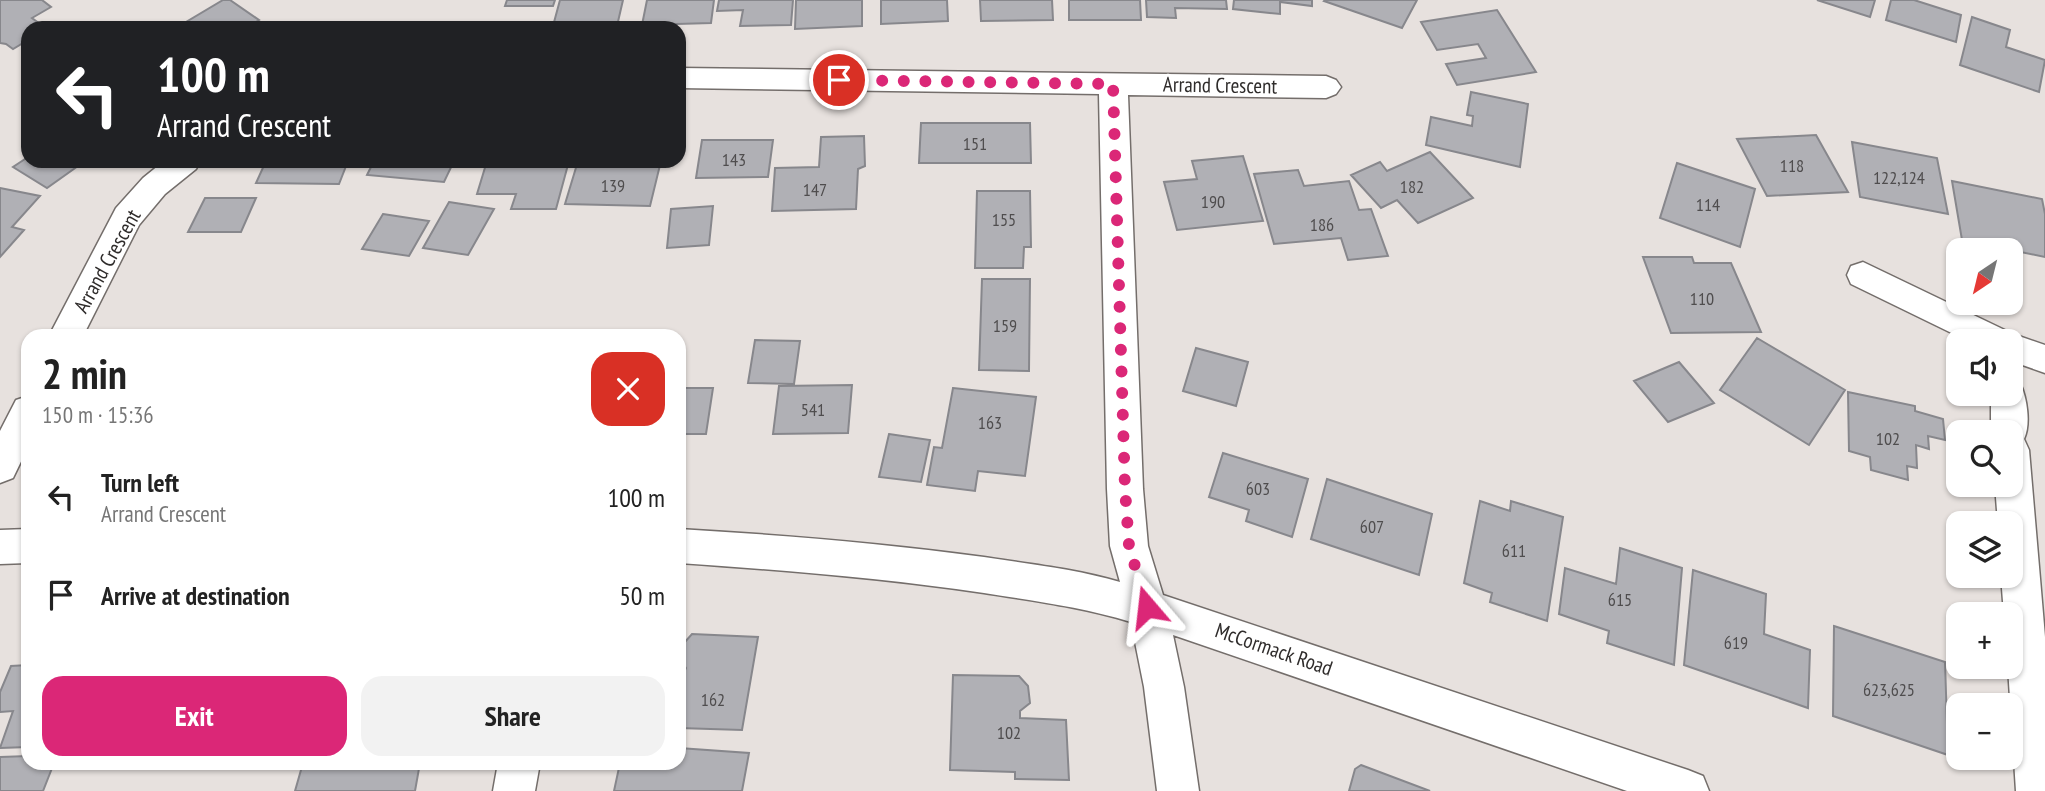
<!DOCTYPE html>
<meta charset="utf-8">
<style>
body{margin:0;font-family:"PT Sans Narrow",sans-serif;background:#f2f2f2;color:#222;height:100vh;display:flex;flex-direction:column;font-size:26px;white-space:nowrap}
*{box-sizing:border-box;margin:0}
p{font-size:23px;color:#767676}
.icon{flex:none;width:38px;height:38px;fill:none;stroke:currentColor;stroke-width:2;stroke-linecap:round;stroke-linejoin:round}
.map{position:relative;flex:1;overflow:hidden}
.side{position:absolute;left:21px;top:329px;width:665px;height:441px;display:flex;flex-direction:column;background:#fff;border-radius:21px;box-shadow:0 2px 5px #0004}
.side>*{flex:none}
.top-card{position:absolute;left:21px;top:21px;width:665px;height:147px;border-radius:21px;box-shadow:0 2px 5px #0004;background:#202124;color:#fff;overflow:hidden}
.needle{width:46px;rotate:215deg}
.buttons{position:absolute;left:1946px;top:238px;display:grid;gap:14px}
.buttons a{display:grid;place-items:center;width:77px;height:77px;border-radius:14px;background:#fff;box-shadow:0 2px 5px #0004;font-size:35px}
.pin{position:absolute;display:grid;place-items:center;width:60px;height:60px;color:#fff;margin:-30px;border:4px solid #fff;border-radius:50%;box-shadow:0 2px 7px #0007}
.me{position:absolute;width:77px;margin:-38px;rotate:343deg;stroke-linejoin:round;filter:drop-shadow(0 0 5px #0008)}
.turn{display:flex;align-items:center;gap:24px;height:147px;padding:0 21px;font-size:32px}
.turn .icon{width:91px;height:91px;stroke-width:2.5}
.turn b{display:block;font-size:49px;line-height:60px}
.round{display:grid;place-items:center;flex:none;width:74px;height:74px;border-radius:21px;background:#f2f2f2}
.overview{display:flex;align-items:center;justify-content:space-between;height:119px;padding:0 21px}
h1{font-size:42px;font-weight:700;line-height:52px}
.action{display:flex;gap:14px;margin-top:auto;padding:14px 21px}
.action a{flex:1;height:80px;border-radius:21px;background:#db2777;color:#fff;font-size:28px;font-weight:700;line-height:80px;text-align:center}
.action a+a{background:#f2f2f2;color:#222}
ul{padding:0;list-style:none}
li{display:flex;align-items:center;gap:21px;height:98px;padding:0 21px}
li div{flex:1}
li b{display:block;font-size:26px}
li em{font-style:normal}
.map>svg:first-child{display:block}
</style>
<div class="map">
<svg width="2045" height="791" viewBox="0 0 2045 791">
<rect width="100%" height="100%" fill="#e7e1de"/>
<path fill="#b0b0b5" stroke="#87878c" stroke-width="2" d="M0 0H42L51 7 32 18 40 24 37 26 40 28H28V40L13 49 6 44 0 43Z
M223 0H230L259 20 247 28H176Z
M507 0H555L553 6H505Z
M560 0H623L617 26H553Z
M647 0H714L711 23 642 25Z
M719 0H793L791 25 740 26 743 10 717 11Z
M796 0H862V26L795 29Z
M881 0H947L948 21 881 24Z
M980 0H1052L1053 20 981 21Z
M1069 0H1140L1141 20H1069Z
M1146 0H1226L1227 9 1175 8 1176 18 1147 17Z
M1234 0H1312V6L1280 2V14L1233 9Z
M1417 0 1402 28 1324 1 1325 0Z
M1817 0H1875L1870 17Z
M1891 0H1914L1961 15 1956 42 1886 20Z
M1497 10 1536 72 1457 85 1446 64 1486 58 1478 44 1437 50 1421 22Z
M1972 17 2010 30 2006 47 2045 60 2039 92 1960 65Z
M1471 92 1528 104 1520 167 1426 145 1431 117 1472 126 1473 116 1467 115Z
M921 123H1030L1031 163H919Z
M1816 135 1848 192 1767 196 1737 139Z
M864 136 865 166 858 169 856 209 772 211 775 168 819 167 821 137Z
M702 140H773L768 177 696 178Z
M1852 142 1937 158 1948 214 1860 197Z
M1430 152 1473 198 1418 223 1397 200 1381 208 1351 175 1380 162 1387 171Z
M1243 156 1263 221 1177 230 1164 182 1197 179 1192 161Z
M28 157V161H85L47 188 13 167Z
M266 161H348L339 184 256 183Z
M374 161H454L444 182 367 175Z
M487 161H569L556 209H511L516 194H477Z
M578 161H629L628 164 660 165 650 206 565 204Z
M1677 163 1755 189 1740 247 1660 218Z
M1298 170 1304 186 1349 181 1359 210 1371 209 1388 256 1348 260 1341 238 1274 244 1254 174Z
M1952 181 2042 199 2045 214V257L1962 240Z
M0 188 40 196 12 227 24 230 0 257Z
M977 191H1030L1031 247H1024L1023 268H975Z
M205 198H256L241 232H188Z
M449 202 494 209 468 255 423 248Z
M713 206 709 245 667 248 671 209Z
M383 214 429 221 409 256 362 249Z
M1643 257H1692L1694 263H1731L1761 332 1671 333Z
M982 279H1030L1029 371 979 370Z
M1757 338 1845 390 1809 445 1720 390Z
M755 340 800 341 794 384 748 383Z
M1196 348 1248 362 1236 406 1183 391Z
M1679 362 1714 403 1668 422 1634 381Z
M852 385 848 433 773 434 779 386Z
M679 388H713L706 434H679Z
M953 388 1036 397 1025 476 978 471 975 491 927 485 934 447 942 448Z
M1848 392 1915 406V411L1943 419 1945 440 1928 436 1929 449 1916 445 1917 468 1907 466 1908 480 1871 470 1870 457 1849 451Z
M889 434 930 440 921 482 879 477Z
M1223 453 1308 479 1292 537 1246 521 1249 510 1209 497Z
M1327 479 1432 514 1419 575 1311 539Z
M1480 501 1510 511 1511 501 1563 517 1547 621 1490 602 1492 593 1464 583Z
M1620 548 1682 568 1674 665 1607 643 1609 631 1559 614 1565 568 1616 584Z
M1693 570 1766 594 1764 634 1810 650 1808 708 1684 665Z
M1834 626 1945 662 1948 755 1833 716Z
M692 634 758 637 742 730 679 728V672H684L686 668 680 659 684 643Z
M28 665V747L0 748 13 711 0 712V692L11 666Z
M953 675 1019 676 1028 686 1030 703 1020 711V718L1066 720 1069 780 1015 779V772L950 770Z
M679 748 749 753 742 791H614L620 763H679Z
M28 756V763H54L43 791H0V757Z
M303 763H420L415 791H295Z
M1361 765 1430 791H1349L1355 769Z"/>
<g fill="none" stroke-linecap="round" stroke-linejoin="round">
<g stroke="#746e6b" stroke-width="3">
<path id="street" d="M679 68 1326 76 1336 80 1341 87 1336 94 1326 98 1128 95 1143 489 1148 546 1163 595 1688 770 1703 776 1709 791H1627L1173 635 1184 687 1199 791H1157L1144 687 1131 622C1082 607 1034 601 984 593 882 578 781 570 679 563V529C781 535 882 543 984 557 1030 564 1076 569 1120 582L1110 546 1107 489 1099 94 679 88Z
M164 161H200L196 169 165 194 139 225 83 336H49L116 208 143 178Z
M1863 262 2013 334 2045 345V373L2011 361V341H1968L1851 284 1847 275 1851 266Z
M2011 380 2020 383C2027 398 2031 424 2024 439L2029 450 2045 637V791H2016L2008 667H2011V614H2004L2001 576H2011V523H1998L1995 485H2011V432H1991V394H2011Z
M28 396V447L13 478 0 483V431L16 400Z
M28 529V563L0 564V530Z
M498 763H540L535 791H493Z"/>
</g>
<use href="#street" fill="#fff" fill-rule="evenodd"/>
</g>
<g fill="none" stroke-linecap="round" stroke-linejoin="round">
<path stroke="#db2777" stroke-width="12" stroke-dasharray="0 21.6" d="M839 80 1113 84 1125 489 1129 546 1147 607"/>
</g>
<g text-anchor="middle" dominant-baseline="central" stroke-width="6" stroke-linejoin="round" paint-order="stroke">
<g font-size="18" fill="#4f4d4e">
<text x="975" y="143">151</text>
<text x="734" y="159">143</text>
<text x="1792" y="165">118</text>
<text x="1899" y="177">122,124</text>
<text x="613" y="185">139</text>
<text x="1412" y="186">182</text>
<text x="815" y="189">147</text>
<text x="1213" y="201">190</text>
<text x="1708" y="204">114</text>
<text x="1004" y="219">155</text>
<text x="1322" y="224">186</text>
<text x="1702" y="298">110</text>
<text x="1005" y="325">159</text>
<text x="813" y="409">541</text>
<text x="990" y="422">163</text>
<text x="1888" y="438">102</text>
<text x="1258" y="488">603</text>
<text x="1372" y="526">607</text>
<text x="1514" y="550">611</text>
<text x="1620" y="599">615</text>
<text x="1736" y="642">619</text>
<text x="1889" y="689">623,625</text>
<text x="713" y="699">162</text>
<text x="1009" y="732">102</text>
</g>
<g font-size="21" fill="#2f2c2b" stroke="#fff">
<text transform="translate(1220 85) rotate(1)">Arrand Crescent</text>
<text transform="translate(107 261) rotate(-61)">Arrand Crescent</text>
<text transform="translate(1274 649) rotate(19)">McCormack Road</text>
</g>
</g>
</svg>
<div class="buttons">
<a><svg class="needle" viewBox="-14 -14 28 28"><path d="M0-13l5 13h-10z" fill="#e53935"/><path d="M0 13l5-13h-10z" fill="#767676"/></svg></a>
<a><svg class="icon" aria-label="sound" viewBox="0 0 24 24"><path d="M4 9h4l5-4v14l-5-4H4zM17 9q2 3 0 6"/></svg></a>
<a><svg class="icon" aria-label="search" viewBox="0 0 24 24"><circle cx="10" cy="10" r="6"/><path d="M15 15l6 6"/></svg></a>
<a><svg class="icon" aria-label="layers" viewBox="0 0 24 24"><path d="M12 4l9 5-9 5-9-5zM3 14l9 5 9-5"/></svg></a>
<a>+</a>
<a>−</a>
</div>
<div class="pin" style="left:839px;top:80px;background:#d93025"><svg class="icon" aria-label="arrive" viewBox="0 0 24 24"><path d="M6 21V4h12l-3 4 3 4H6"/></svg></div>
<svg class="me" style="left:1147px;top:607px" viewBox="-20 -20 40 40"><path d="M0-17L14 15 0 8-14 15z" fill="#db2777" stroke="#fff" stroke-width="4"/></svg>
<div class="top-card">
<div class="turn"><svg class="icon" aria-label="left" viewBox="0 0 24 24"><path d="M17 20v-9H6M10 6l-5 5 5 5"/></svg><div><b>100 m</b>Arrand Crescent</div></div>
</div>
<section class="side">
<div class="overview"><div><h1>2 min</h1><p>150 m · 15:36</p></div><a class="round" style="background:#d93025;color:#fff"><svg class="icon" aria-label="close" viewBox="0 0 24 24"><path d="M6 6l12 12M18 6L6 18"/></svg></a></div>
<ul>
<li><svg class="icon" aria-label="left" viewBox="0 0 24 24"><path d="M17 20v-9H6M10 6l-5 5 5 5"/></svg><div><b>Turn left</b><p>Arrand Crescent</p></div><em>100 m</em></li>
<li><svg class="icon" aria-label="arrive" viewBox="0 0 24 24"><path d="M6 21V4h12l-3 4 3 4H6"/></svg><div><b>Arrive at destination</b></div><em>50 m</em></li>
</ul>
<div class="action"><a>Exit</a><a>Share</a></div>
</section>
</div>
